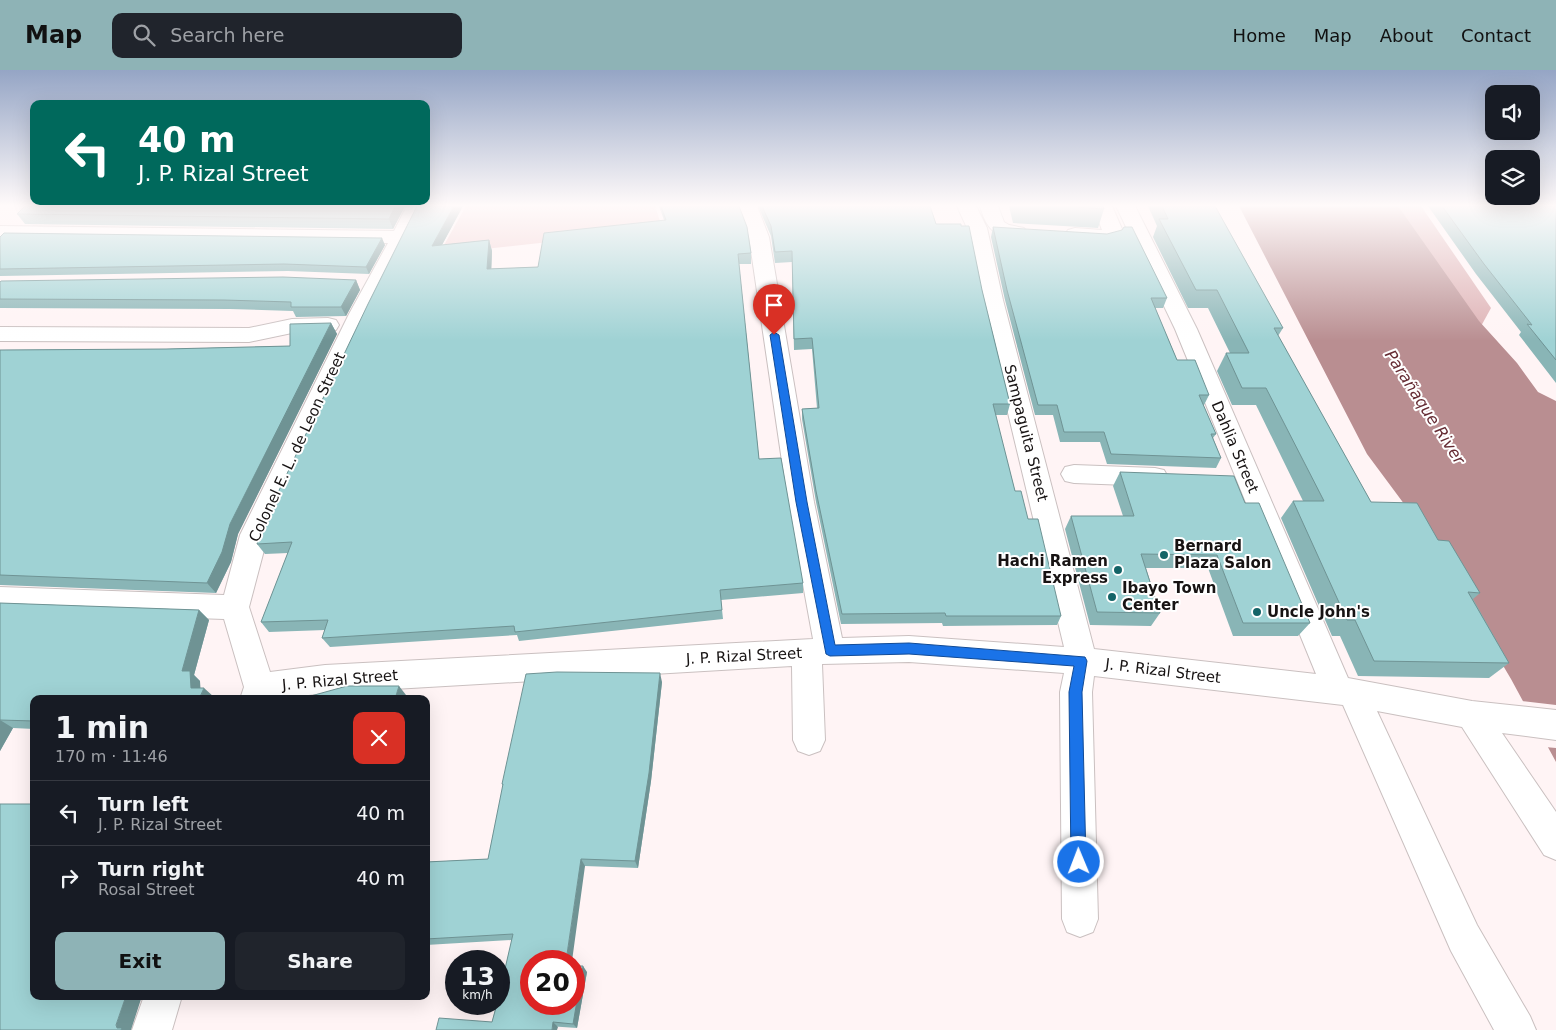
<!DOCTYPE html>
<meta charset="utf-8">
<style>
body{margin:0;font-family:"DejaVu Sans",sans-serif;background:#20242c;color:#f1f3f6;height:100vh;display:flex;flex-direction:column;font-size:19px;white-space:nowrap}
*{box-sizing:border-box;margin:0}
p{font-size:16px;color:#9ea1a6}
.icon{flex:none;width:28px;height:28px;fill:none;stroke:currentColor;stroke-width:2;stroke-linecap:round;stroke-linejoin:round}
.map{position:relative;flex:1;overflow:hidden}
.side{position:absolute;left:30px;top:625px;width:400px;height:305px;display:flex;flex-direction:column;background:#171b24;border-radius:10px;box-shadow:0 5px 20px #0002}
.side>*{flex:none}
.top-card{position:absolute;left:30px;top:30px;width:400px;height:105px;border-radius:10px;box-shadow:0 5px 20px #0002;background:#00695c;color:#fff;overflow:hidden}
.tools{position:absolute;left:1485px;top:15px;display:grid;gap:10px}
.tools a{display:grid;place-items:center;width:55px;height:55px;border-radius:10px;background:#171b24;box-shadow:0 5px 20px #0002;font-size:25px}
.speed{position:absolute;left:445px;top:880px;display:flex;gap:10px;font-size:25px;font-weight:700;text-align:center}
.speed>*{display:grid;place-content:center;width:65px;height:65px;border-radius:50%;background:#171b24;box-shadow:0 5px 20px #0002;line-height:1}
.speed small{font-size:12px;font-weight:400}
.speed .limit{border:8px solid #d22;background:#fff;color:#111}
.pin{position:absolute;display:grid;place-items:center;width:42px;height:42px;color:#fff;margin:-51px -21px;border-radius:50% 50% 50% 0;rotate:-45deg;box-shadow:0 0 5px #0007}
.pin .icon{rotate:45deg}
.me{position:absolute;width:55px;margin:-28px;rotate:359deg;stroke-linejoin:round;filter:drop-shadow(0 0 4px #0008)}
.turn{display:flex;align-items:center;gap:18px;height:105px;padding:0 25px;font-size:22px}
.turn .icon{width:65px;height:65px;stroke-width:2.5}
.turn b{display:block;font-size:35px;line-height:42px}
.round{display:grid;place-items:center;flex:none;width:52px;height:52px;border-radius:10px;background:#20242c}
.head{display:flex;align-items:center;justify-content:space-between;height:85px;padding:0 25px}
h1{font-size:30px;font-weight:700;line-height:38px}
.primary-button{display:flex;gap:10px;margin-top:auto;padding:10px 25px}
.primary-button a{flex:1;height:58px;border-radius:10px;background:#8eb3b6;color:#111;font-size:20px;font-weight:700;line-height:58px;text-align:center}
.primary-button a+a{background:#20242c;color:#f1f3f6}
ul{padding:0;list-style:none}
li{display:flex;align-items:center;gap:15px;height:65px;padding:0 25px;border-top:1px solid #363941}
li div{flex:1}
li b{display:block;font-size:19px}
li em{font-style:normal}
header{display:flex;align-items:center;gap:30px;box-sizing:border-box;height:70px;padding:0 25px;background:#8eb3b6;color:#111}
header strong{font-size:24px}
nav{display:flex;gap:28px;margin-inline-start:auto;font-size:18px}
.search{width:350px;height:45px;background:#20242c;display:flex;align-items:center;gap:12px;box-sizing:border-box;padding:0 18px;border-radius:10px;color:#9ea1a6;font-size:19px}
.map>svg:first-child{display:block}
</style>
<header>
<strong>Map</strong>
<div class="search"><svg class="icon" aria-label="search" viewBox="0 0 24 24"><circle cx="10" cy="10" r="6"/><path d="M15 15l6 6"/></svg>Search here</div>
<nav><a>Home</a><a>Map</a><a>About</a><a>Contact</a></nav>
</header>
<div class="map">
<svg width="1556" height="960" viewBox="0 0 1556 960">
<rect width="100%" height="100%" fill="#fff4f5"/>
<path fill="#efcbcd" d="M466 136H655L660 151 640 162 439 184Z"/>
<path fill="#ddb0b3" d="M1370 136H1421L1491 238 1480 258Z"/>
<path fill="#b98e91" d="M1239 136H1398L1479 251 1517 293 1538 322 1556 331V692L1511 609 1419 454 1367 384Z"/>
<path fill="#fff4f5" d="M1521 631 1556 635V678L1545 677Z"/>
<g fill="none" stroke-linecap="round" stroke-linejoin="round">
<g stroke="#cac0c0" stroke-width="2">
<path id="minor" d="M407 136H426L371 244 268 465 249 537 270 602 325 595 813 569 788 432 749 167 738 136H757L769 167 814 432 842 568 909 566 1064 577 981 230 967 158 957 136H976L987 158 1003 230 1094 579 1316 604 1175 259 1116 136H1135L1197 259 1348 608 1472 631 1556 640V670L1502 663 1556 742V790L1544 785 1462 657 1377 641 1477 855 1530 946 1536 960H1494L1451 881 1343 635 1094 606 1092 622 1098 849 1093 862 1080 867 1067 862 1062 849 1060 622 1064 603 909 592 822 594 825 670 820 681 809 685 798 681 793 670 792 596 325 623 275 629H240L244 617 224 549 0 541V517L224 525 240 465 349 244 388 173 0 168V156L394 161Z
M980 136H998L1004 152 1009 155 1024 158 1027 162 1024 166C998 173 986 159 980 136Z
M1093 136H1112L1122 159 1118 168 1104 172 1068 168 1065 164 1068 160 1075 158 1102 160Z
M328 248 336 250 339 255 336 260 292 263 249 272 0 271V257L249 258 292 249Z
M1074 395 1155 398 1164 400 1168 407 1164 414 1155 416 1074 413 1065 411 1061 404 1065 397Z
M144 926H182L172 960H132Z"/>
</g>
<use href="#minor" fill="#fff" fill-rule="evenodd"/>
</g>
<path fill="#89b5b6" d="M25 136H405L393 159 25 154 17 144Z
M463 136 442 175 489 170 492 181 491 199 538 197 664 150 659 136H739L751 183V194H739L759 389 803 513V523L721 530 723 549 519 571 517 565 330 577 322 568 325 560 269 562 261 552 288 483 265 484 257 474Z
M758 136H930L936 154 982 220 1010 334 1007 345H995L1015 421 1028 449 1061 546 1057 555 943 556 942 553 841 554 816 432 802 349V339L817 338 812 279 794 280 792 192 775 193 771 166Z
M1009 136H1103L1104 139 1098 158 1013 153Z
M1148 136H1215L1283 258 1278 266 1371 432 1438 470 1480 523 1473 529 1509 593 1489 608 1358 606 1340 566H1332L1281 448 1293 431H1303L1256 335H1232L1217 301 1226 283H1230L1208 238H1188L1153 167 1157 156Z
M1428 136H1556V313L1519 265 1521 262 1476 204Z
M993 157 1167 228 1163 238H1155L1177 290 1209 325 1204 335H1203L1216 364 1213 368 1221 388 1216 398 1107 394 1100 372H1060L1053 345H1035L1005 230 991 167Z
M0 167 385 175 369 204 288 201 0 206Z
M356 210 360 220 346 246 296 247 293 241 230 239 0 238V212Z
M331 253 337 264 238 464 231 492 216 523 0 515V280L166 279 290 276Z
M1120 402 1245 433 1310 553 1298 566H1233L1208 498H1146L1160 543 1151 556 1090 555 1065 459 1071 446H1123L1113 416Z
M0 533 199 540 209 550 194 605 200 611V618L214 627 34 629V659L13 658 0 681Z
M662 612 651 711 638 798 585 796 531 891 587 902 577 958 492 952 512 870 426 875V792L488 789 503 716 502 714Z"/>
<path fill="#6f9394" d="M395 136H405L393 159 389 149Z
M454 136H463L436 186 432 176Z
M382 168 385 175 369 204 366 197Z
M489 170 492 181 491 210 487 199Z
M356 210 360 220 346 246 341 237Z
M331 253 337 264 238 464 231 492 216 523 207 513 230 454Z
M199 540 209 550 194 605 200 611 201 626 204 618 214 627V629H199L191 618 182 601Z
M660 603 662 612 651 711 638 798 635 791Z
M399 616 406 625 405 629H395Z
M0 650 13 658 0 681Z
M581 789 585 796 572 891H566Z
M583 896 587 902 577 958 573 954Z
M126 926H142L131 960H121L117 958 116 955Z
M553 952 558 957 557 960H552Z"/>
<path fill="#9fd2d4" stroke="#6f9394" d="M25 136H395L389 149 17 144Z
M417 136H454L432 176 489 170 487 199 538 197 544 163 666 150 661 136H739L747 157 751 183 738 184 759 389 781 388 803 513 720 520 722 540 515 562 514 556 322 568 328 550 261 552 292 472 257 474 262 456 368 234Z
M762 136H930L936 154H961V156H969L982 220 1010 334H993L1015 421H1021L1028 449H1038L1061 546H946L945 543 842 544 816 421 802 339 819 338 812 268 794 269 792 181 775 182 771 156Z
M1058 136H1103L1104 139Z
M1162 136H1215L1283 258H1274L1371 432 1417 433 1438 470 1449 471 1480 523 1468 522 1509 593 1374 591 1355 550H1347L1293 431H1324L1266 318H1242L1226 283H1249L1217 220H1196L1159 149H1168Z
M1442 136H1556V290L1527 254 1532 255 1484 194Z
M993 157 1107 164 1122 160 1124 157H1132L1167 228H1151L1177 290H1195L1209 325H1199L1216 364H1211L1221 388 1111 384 1104 362H1064L1057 335H1038L1007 220Z
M4 163 382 168 366 197 284 194 0 199V167Z
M283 207 356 210 341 237H291V232L224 230 0 229V212L1 211Z
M331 253 230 454 222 482 207 513 0 505V280L166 279 290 276V254Z
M1120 402 1234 406 1245 433H1259L1310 553H1243L1217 485 1141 484 1160 543 1097 542 1071 446H1134Z
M0 533 199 540 182 601H190L191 618H204L199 629H34V651L0 650Z
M557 602 660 603 649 703 635 791 581 789 566 891H531V934H574V896H583L573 954 553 952 552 960H436L439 948 492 952 497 934H499V925L513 864 426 869V792L488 789 503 714H502L526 604Z
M347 616H399L395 629H300Z
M0 734H34V926H126L116 955 117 958H122L121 960H0Z"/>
<linearGradient id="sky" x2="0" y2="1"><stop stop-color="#95a5c5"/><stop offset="0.5" stop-color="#fffafa"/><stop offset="1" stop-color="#fffafa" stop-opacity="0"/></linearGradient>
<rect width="1556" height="271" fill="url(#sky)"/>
<path fill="#1a73e8" stroke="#114b97" d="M774 262 779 265 807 432 835 575 909 573 1085 587 1087 591 1082 622 1086 792 1084 797 1079 800 1073 797 1071 792 1069 622 1074 596 909 584 830 586 826 584 796 432 770 265Z"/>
<g fill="#146467" stroke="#fff" stroke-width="2">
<circle cx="1164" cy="485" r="5"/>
<circle cx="1118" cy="500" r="5"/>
<circle cx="1112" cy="527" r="5"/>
<circle cx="1257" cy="542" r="5"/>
</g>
<g text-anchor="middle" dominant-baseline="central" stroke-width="4" stroke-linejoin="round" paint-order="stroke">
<g font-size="15" fill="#171313" stroke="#fff">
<text transform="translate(1026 363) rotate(76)">Sampaguita Street</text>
<text transform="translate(297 377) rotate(-65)">Colonel E. L. de Leon Street</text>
<text transform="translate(1235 377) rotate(67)">Dahlia Street</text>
<text transform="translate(744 586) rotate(-3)">J. P. Rizal Street</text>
<text transform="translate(1163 601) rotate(7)">J. P. Rizal Street</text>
<text transform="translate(340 610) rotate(-5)">J. P. Rizal Street</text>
</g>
<g font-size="15" font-weight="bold" fill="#171313" stroke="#fff" text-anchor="start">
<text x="1174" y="476">Bernard<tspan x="1174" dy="17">Plaza Salon</tspan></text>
<text x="1108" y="491" text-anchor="end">Hachi Ramen<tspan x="1108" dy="17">Express</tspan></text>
<text x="1122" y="518">Ibayo Town<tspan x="1122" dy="17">Center</tspan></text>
<text x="1267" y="542">Uncle John's</text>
</g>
<g font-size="16" font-style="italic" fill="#652b33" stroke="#fff">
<text transform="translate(1425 337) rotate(57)">Parañaque River</text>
</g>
</g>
</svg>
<div class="tools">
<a><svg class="icon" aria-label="sound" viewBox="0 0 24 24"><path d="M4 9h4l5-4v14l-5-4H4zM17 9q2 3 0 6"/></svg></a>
<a><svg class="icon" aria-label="layers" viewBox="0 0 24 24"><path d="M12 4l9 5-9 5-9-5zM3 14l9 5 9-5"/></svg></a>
</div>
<div class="speed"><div>13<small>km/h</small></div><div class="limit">20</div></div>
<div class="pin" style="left:774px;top:265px;background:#d93025"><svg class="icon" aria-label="arrive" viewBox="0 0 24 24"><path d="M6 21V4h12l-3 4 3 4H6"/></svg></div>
<svg class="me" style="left:1079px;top:792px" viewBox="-20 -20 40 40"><circle r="17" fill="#1a73e8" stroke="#fff" stroke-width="3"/><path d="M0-11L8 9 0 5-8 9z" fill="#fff"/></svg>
<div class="top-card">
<div class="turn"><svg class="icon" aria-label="left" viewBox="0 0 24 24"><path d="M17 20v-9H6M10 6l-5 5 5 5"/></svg><div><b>40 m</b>J. P. Rizal Street</div></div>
</div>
<section class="side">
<div class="head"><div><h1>1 min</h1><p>170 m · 11:46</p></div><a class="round" style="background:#d93025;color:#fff"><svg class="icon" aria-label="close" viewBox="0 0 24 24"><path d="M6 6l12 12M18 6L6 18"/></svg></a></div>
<ul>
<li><svg class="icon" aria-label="left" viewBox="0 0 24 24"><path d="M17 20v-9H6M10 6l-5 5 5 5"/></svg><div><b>Turn left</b><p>J. P. Rizal Street</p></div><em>40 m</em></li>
<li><svg class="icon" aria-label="right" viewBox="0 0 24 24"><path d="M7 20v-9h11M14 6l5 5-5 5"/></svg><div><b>Turn right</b><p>Rosal Street</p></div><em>40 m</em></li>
</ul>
<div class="primary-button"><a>Exit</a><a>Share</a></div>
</section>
</div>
